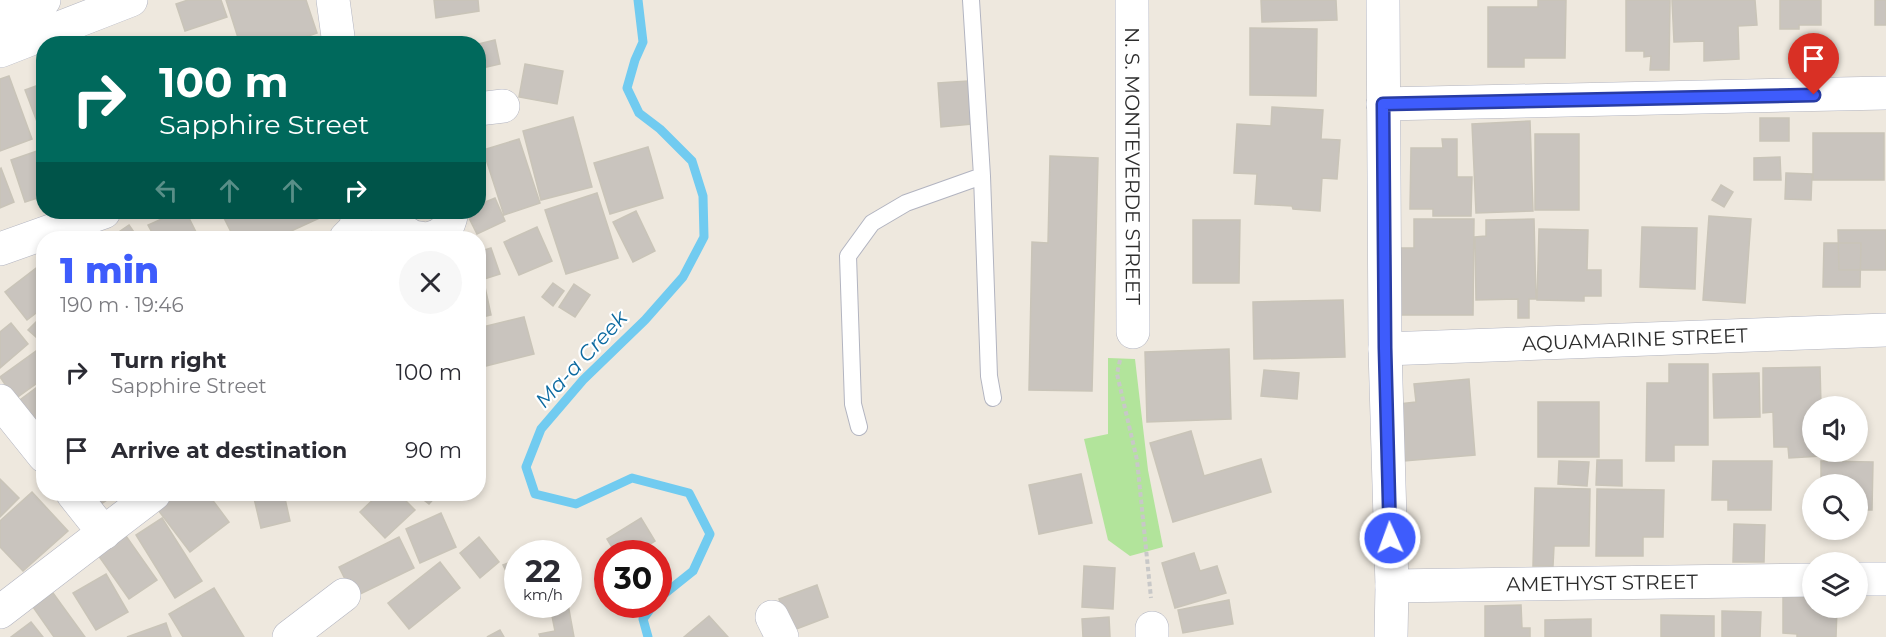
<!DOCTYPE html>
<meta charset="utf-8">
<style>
body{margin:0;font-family:Montserrat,sans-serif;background:#f7f7f7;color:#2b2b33;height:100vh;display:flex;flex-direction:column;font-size:22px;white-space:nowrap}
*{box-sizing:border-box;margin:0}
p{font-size:20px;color:#7c7c81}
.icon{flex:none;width:33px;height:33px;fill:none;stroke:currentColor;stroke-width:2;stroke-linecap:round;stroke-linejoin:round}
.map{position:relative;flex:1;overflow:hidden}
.sheet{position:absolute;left:36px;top:231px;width:450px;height:270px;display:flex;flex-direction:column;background:#fff;border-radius:24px;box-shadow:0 3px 9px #0003}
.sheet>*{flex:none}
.banner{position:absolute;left:36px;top:36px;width:450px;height:183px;border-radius:24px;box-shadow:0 3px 9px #0003;background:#00695c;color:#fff;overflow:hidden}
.fabs{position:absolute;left:1802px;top:396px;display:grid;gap:12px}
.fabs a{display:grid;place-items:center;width:66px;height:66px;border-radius:50%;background:#fff;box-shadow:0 3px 9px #0003;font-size:30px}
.speed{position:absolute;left:504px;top:540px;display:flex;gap:12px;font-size:30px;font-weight:700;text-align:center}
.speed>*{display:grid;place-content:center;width:78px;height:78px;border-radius:50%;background:#fff;box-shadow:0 3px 9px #0003;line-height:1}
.speed small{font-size:15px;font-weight:400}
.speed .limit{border:9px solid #d22;background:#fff;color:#111}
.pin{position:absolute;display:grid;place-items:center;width:51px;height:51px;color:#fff;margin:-62px -26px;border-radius:50% 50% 50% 0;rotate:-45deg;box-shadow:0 0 6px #0007}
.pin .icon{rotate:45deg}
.me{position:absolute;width:66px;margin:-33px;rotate:358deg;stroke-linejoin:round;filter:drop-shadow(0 0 4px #0008)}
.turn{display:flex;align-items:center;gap:21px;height:126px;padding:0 24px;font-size:27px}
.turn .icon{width:78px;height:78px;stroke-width:2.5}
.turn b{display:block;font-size:42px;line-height:51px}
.lanes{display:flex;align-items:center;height:57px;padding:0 24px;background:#0003;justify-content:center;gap:30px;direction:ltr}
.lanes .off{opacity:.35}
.round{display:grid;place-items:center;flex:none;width:63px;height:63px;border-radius:32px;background:#f7f7f7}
.summary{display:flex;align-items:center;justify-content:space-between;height:102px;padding:0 24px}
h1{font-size:36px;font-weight:800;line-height:45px;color:#3e5cfc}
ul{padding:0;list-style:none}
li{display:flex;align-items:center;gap:18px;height:78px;padding:0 24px}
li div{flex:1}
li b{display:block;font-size:22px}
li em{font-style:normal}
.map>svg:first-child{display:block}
</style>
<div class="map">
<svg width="1886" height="637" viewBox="0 0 1886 637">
<rect width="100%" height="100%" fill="#eee8de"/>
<path fill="#b2e49b" d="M1108 358 1135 359 1148 470 1163 547 1130 556 1108 540 1084 439 1108 434Z"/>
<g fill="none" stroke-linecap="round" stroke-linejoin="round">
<path stroke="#71cbf0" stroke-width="9" d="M638 0 643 42 635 60 627 88 639 113 660 129 692 161 703 196 704 237 683 277 645 320 583 380 541 429 526 467 535 494 576 504 632 478 689 493 710 534 693 571 658 599
M648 637 643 619 654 604"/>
</g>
<path fill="#c9c4be" stroke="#c9c4b8" stroke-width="1.5" d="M188 0H221L227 17 185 31 176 4Z
M226 0H306L317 33 285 44H240Z
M434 0H478L479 11 436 18Z
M1261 0H1336L1337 20 1262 22Z
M1538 0H1566L1565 58H1524V67H1488V7H1538Z
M1626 0H1670L1669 70H1650L1651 56 1644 57V51H1626Z
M1672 0H1755L1757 25 1738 26 1739 59 1704 61V41L1674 42Z
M1780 0H1821V25H1799V29H1780Z
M1875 0H1886V25H1875Z
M1250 28 1317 29 1316 96 1250 95Z
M495 40 500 64 478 69V44Z
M525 64 563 71 557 104 519 97Z
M9 76 32 139 0 151V79Z
M968 81 972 124 941 127 938 83Z
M44 83V126L39 127 25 90Z
M1272 107 1323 110 1321 139 1340 140 1337 179 1322 178 1320 211 1293 209 1292 206 1255 204 1257 174 1234 173 1237 124 1271 126Z
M573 117 592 187 541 200 523 131Z
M1760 118H1789V141H1760Z
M1530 121 1533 211 1476 213 1472 124Z
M1813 133H1884V180H1813Z
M1535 134H1579V210H1535Z
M519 139 540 203 504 215 483 150Z
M1442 139H1457V177H1472L1471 216H1433V209H1410L1411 148H1443Z
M648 147 663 198 610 214 594 163Z
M40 150 44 161V196L25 202 11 160Z
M1050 156 1098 158 1092 391 1029 390 1032 242 1048 243Z
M1780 157 1781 180H1754V158Z
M1 168 14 202 0 208V169Z
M1786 173 1812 174 1811 200 1785 199Z
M1721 185 1733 192 1724 207 1712 200Z
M597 193 618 258 566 274 545 210Z
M495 198 505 221 477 234 466 212H478V205Z
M636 211 655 251 633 262 613 222Z
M177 212H186L199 238H155L148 225Z
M221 212H319L322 217 276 238H234Z
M1709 216 1751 219 1745 303 1703 300Z
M1414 219H1474L1473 315H1398L1399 248H1414Z
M1534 219 1536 299H1529V318H1518V299L1476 300 1475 237 1486 236V220Z
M1193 220H1240L1239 283H1193Z
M129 225 138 238H110Z
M537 227 552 261 519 275 504 242Z
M1642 227 1697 228 1695 289 1640 287Z
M1539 229 1588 230 1587 270H1601V296H1584V301L1537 300Z
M1838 230H1886V270H1839Z
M1824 243H1861L1860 287H1823Z
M491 248 500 274 478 281V252Z
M44 262V307L27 320 5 292Z
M553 283 564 291 553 306 542 297Z
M574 284 590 295 575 317 559 307Z
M485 287 491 315 478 318V289Z
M1343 300 1345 357 1254 359 1253 302Z
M44 314V344L28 330Z
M524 317 534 354 478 368V328Z
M11 323 28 344 0 368V332Z
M1229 349 1231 419 1147 422 1145 352Z
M36 351 44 362V378L15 399 0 377Z
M1669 364H1708V445H1674V461H1646L1647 383H1669Z
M1820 367 1821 406H1812V452H1822V456L1789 458 1788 447H1774L1773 412 1763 413V368Z
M1264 370 1299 373 1297 399 1261 396Z
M1759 373 1760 417 1714 418 1713 374Z
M1469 379 1475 455 1404 461 1399 404 1416 402 1414 384Z
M44 382V431L17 402Z
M1538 402H1599V457H1538Z
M1191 431 1204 476 1261 459 1271 492 1173 522 1150 443Z
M1597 460H1622V486L1596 485Z
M1559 461 1589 462 1587 486 1558 484Z
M1713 461H1772L1771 510H1728V500H1712Z
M1821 461 1873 462 1872 510H1857V484H1821Z
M1081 474 1092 523 1039 534 1029 485Z
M0 479 19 498 0 517Z
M1535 488 1590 489 1589 546H1554L1553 566H1533Z
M1597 489 1664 490 1663 537H1643V556H1596Z
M32 492 68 531 23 571 0 547V521Z
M93 494H116L101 504Z
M163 494H208L229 522 190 552 152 502Z
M253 494H284L290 521 261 528Z
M332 494H351L335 500Z
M379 494H399L415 510 385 538 360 512Z
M416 494H438L429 504Z
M441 513 456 547 420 563 406 529Z
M162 518 202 581 175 598 136 535Z
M641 518 655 541 635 554H616L607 539Z
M1734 524 1765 525 1764 562H1733Z
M126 536 157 580 129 599 98 555Z
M399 537 414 568 354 597 339 567Z
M479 537 499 562 480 578 460 553Z
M545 546 548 554H529Z
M1194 553 1200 571 1217 566 1226 593 1175 608 1162 563Z
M518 559V596L503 565Z
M440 562 460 588 409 629 388 603Z
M1084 566 1115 568 1113 609 1082 607Z
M106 574 128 612 96 630 73 593Z
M817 585 828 617 791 631 779 599Z
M214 588 244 637H183L169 614Z
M53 593 85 637H54L33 607Z
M1783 597H1812V608H1837L1836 637H1797V634L1783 633Z
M1229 600 1233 624 1183 633 1178 610Z
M557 604H568L574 637H540L539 634 555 631 550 606Z
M1521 605 1522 628H1530V637H1485V606Z
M1722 611 1761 612 1760 637H1722Z
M1661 615 1714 616V637H1661Z
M709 616 728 637H684Z
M1109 617 1110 637H1083L1082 619Z
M1591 619V637H1545V620Z
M31 622 43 637H11Z
M166 623 171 637H127Z
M500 630 504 637H487Z"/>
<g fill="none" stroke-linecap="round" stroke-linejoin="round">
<g stroke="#b2b4c0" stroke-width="18">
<path id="service" d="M971 0 982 176
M859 427 853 404 848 256 872 223 906 203 982 176 989 376 993 398"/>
</g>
<g stroke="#b2b4c0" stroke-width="34">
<g id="minor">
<path d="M333 0 339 44"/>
<path id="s1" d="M1132 0 1133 332"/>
<path d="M1383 0 1385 349 1392 586 1391 637"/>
<path d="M1383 104 1886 93"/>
<path d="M478 109 503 106"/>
<path d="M372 212 413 237 421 238"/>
<path d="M346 238 355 229 359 212"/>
<path d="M431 238C446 234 449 226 452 212"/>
<path d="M0 249 104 212"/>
<path id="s2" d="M1385 349 1886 330"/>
<path d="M0 401 44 456"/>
<path d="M73 494 104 533"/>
<path d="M1857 579H1886"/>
<path id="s3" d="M1392 586 1812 580"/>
<path d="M0 612 154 494"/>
<path d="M772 617 782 637"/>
<path d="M289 637 344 595"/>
<path d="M1152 637V628"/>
</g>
</g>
<g stroke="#b2b4c0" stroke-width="34">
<path id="secondary" d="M0 17 44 0
M0 51 131 0"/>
</g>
<path stroke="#c8c8c8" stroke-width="4" stroke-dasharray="4.5 3" stroke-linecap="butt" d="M1120 360 1117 374 1137 460 1151 598"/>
<use href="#service" stroke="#fff" stroke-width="16"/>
<use href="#minor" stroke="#fff" stroke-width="33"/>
<use href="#secondary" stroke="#fff" stroke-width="33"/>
</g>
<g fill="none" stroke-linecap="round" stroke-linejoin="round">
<g stroke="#283ca4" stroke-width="15">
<path id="route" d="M1390 538 1385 348 1383 104 1814 95"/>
</g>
<use href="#route" stroke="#3e5cfc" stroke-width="10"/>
</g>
<g text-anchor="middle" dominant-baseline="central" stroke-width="4.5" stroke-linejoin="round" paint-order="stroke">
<g font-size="20" fill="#2c2c2c" stroke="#fff">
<text stroke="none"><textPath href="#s1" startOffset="166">N. S. MONTEVERDE STREET</textPath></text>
<text stroke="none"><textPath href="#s2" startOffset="250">AQUAMARINE STREET</textPath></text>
<text stroke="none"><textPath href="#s3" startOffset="210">AMETHYST STREET</textPath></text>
</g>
<g font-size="21" font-style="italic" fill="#0c6aa0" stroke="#fff">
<text transform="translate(581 359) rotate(-47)">Ma-a Creek</text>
</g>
</g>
</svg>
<div class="fabs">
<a><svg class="icon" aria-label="sound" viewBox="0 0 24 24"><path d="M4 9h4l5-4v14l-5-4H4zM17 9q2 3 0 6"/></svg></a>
<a><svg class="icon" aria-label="search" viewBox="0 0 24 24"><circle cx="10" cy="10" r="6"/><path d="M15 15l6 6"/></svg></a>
<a><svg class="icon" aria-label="layers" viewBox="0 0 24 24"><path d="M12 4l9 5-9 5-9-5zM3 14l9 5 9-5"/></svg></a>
</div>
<div class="speed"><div>22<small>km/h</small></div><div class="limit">30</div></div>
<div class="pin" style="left:1814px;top:95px;background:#d93025"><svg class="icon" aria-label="arrive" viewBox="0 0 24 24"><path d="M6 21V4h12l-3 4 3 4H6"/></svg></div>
<svg class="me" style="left:1390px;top:538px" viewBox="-20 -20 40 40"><circle r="17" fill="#3e5cfc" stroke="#fff" stroke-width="3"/><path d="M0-11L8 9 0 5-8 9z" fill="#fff"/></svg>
<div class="banner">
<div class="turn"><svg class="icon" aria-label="right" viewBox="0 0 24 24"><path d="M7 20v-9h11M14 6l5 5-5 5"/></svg><div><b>100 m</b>Sapphire Street</div></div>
<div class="lanes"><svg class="icon off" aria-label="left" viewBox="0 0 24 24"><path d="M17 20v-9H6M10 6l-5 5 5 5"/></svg><svg class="icon off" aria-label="ahead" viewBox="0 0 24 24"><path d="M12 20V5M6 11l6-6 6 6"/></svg><svg class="icon off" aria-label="ahead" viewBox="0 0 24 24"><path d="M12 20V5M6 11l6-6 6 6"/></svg><svg class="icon" aria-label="right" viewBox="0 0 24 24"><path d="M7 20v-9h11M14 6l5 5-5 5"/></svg></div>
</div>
<section class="sheet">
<div class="summary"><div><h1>1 min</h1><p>190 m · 19:46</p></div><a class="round"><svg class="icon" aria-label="close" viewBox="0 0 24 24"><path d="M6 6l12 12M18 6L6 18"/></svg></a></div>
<ul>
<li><svg class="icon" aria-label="right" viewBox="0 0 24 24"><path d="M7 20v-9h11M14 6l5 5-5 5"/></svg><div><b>Turn right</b><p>Sapphire Street</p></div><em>100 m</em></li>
<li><svg class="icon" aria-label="arrive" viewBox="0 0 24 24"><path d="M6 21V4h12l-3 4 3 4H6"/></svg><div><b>Arrive at destination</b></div><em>90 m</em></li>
</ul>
</section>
</div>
